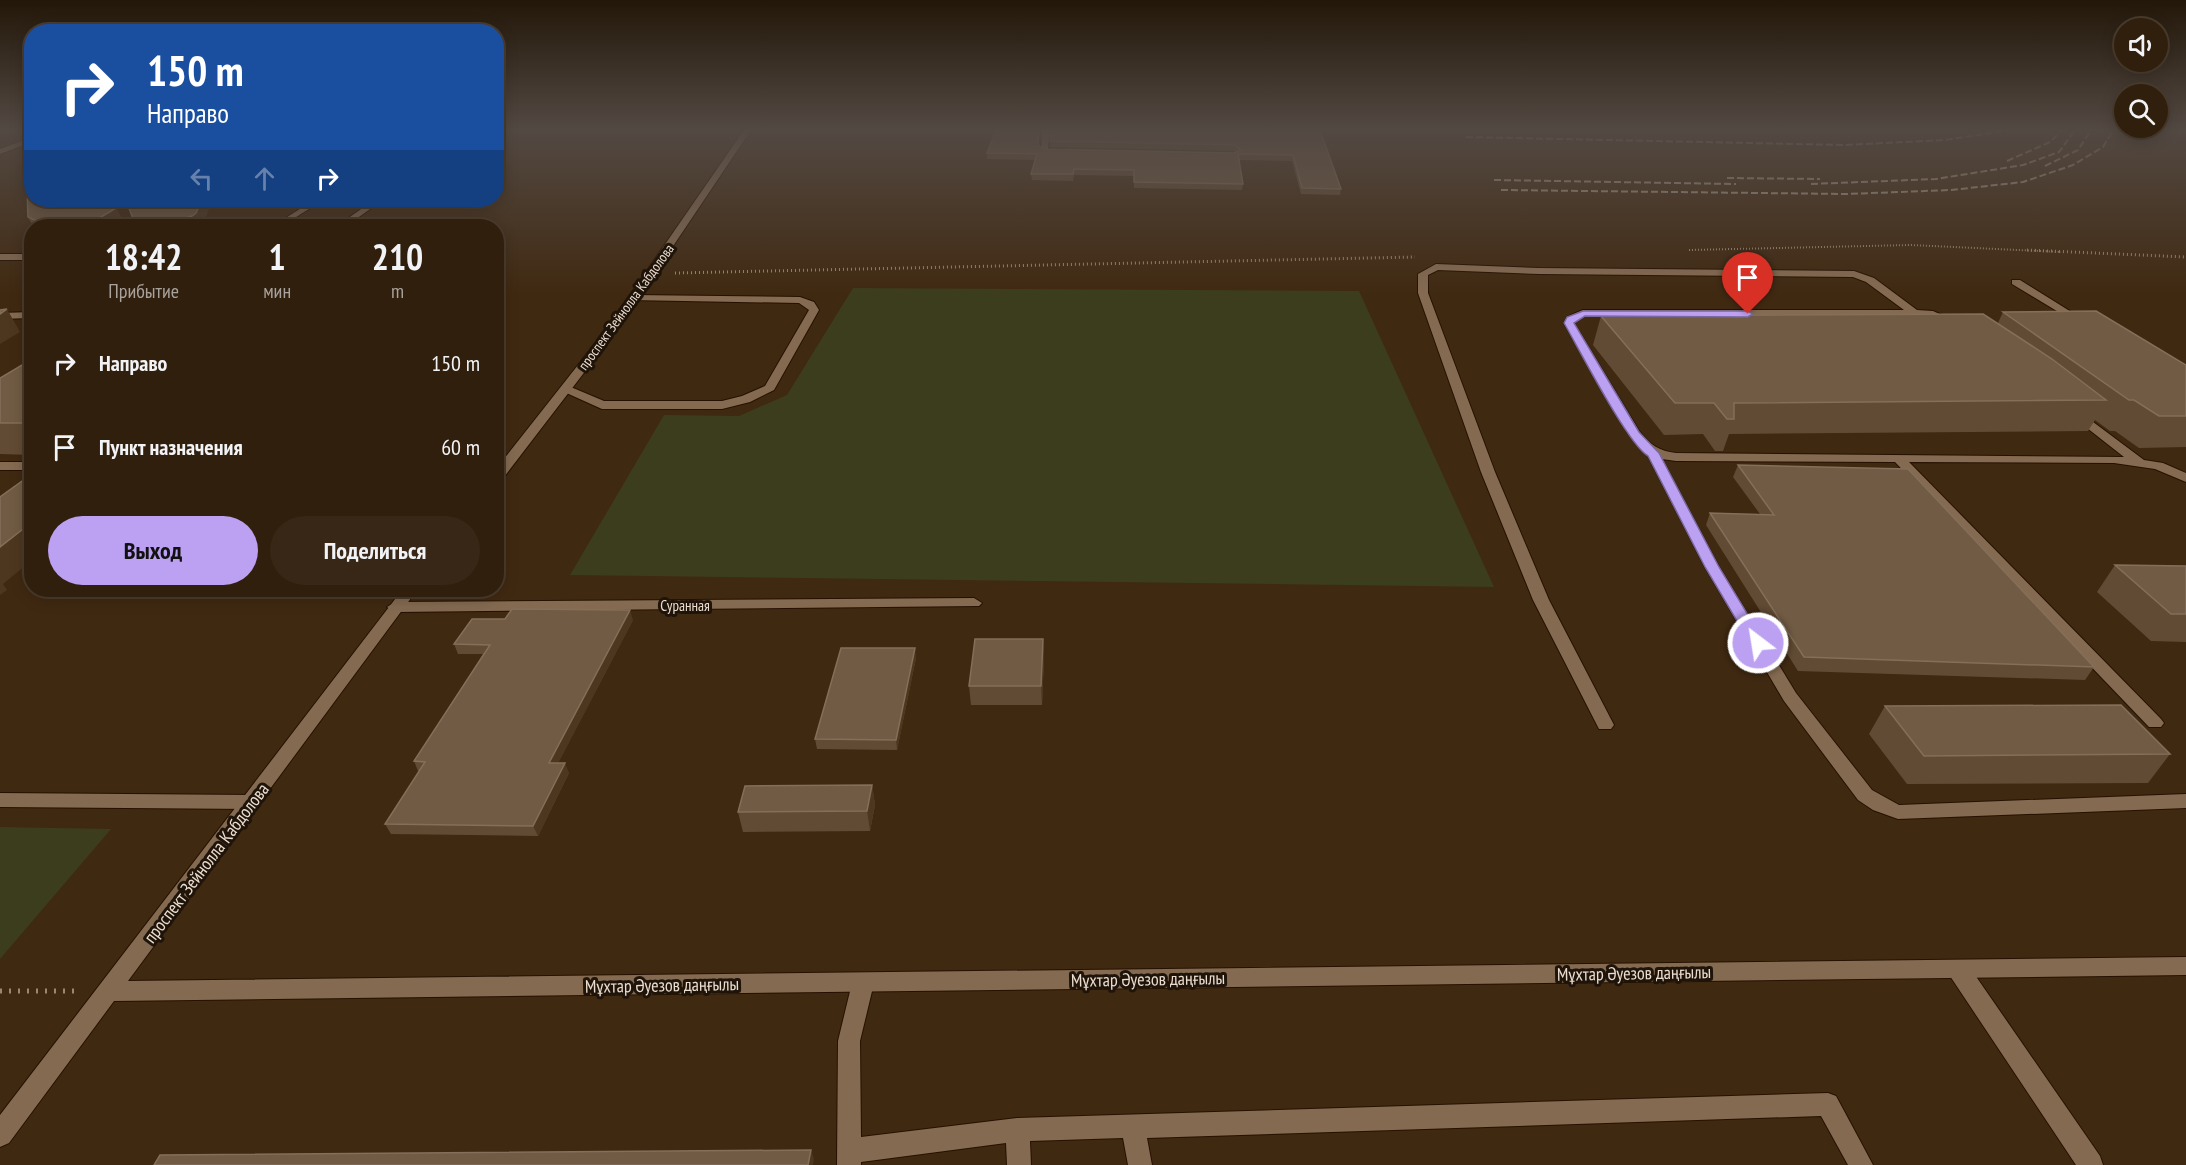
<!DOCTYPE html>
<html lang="ru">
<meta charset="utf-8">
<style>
body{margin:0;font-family:"PT Sans Narrow",sans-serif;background:#382716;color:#f1f3f6;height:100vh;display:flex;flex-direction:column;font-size:22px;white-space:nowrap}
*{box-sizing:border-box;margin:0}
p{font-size:20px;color:#a8a29d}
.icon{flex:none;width:33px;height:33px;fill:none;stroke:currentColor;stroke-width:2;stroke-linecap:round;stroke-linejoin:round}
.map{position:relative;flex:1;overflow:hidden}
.drawer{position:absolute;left:24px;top:219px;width:480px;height:378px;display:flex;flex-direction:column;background:#301f0d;border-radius:24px;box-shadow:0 3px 15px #0003,0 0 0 2px #4b3d2e}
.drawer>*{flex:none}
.hud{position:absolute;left:24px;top:24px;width:480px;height:183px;border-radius:24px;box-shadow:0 3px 15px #0003,0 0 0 2px #4b3d2e;background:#1a4fa0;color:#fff;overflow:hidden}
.tools{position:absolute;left:2114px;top:18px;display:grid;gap:12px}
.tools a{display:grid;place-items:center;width:54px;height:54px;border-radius:50%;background:#301f0d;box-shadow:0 3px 15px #0003,0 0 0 2px #4b3d2e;font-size:30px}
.pin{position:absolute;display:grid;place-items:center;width:51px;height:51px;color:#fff;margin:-62px -26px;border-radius:50% 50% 50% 0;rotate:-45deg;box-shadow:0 0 6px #0007}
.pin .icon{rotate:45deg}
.me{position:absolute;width:66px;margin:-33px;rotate:329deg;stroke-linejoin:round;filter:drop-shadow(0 0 4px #0008)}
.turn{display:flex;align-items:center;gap:21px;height:126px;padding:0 24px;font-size:27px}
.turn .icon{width:78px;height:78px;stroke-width:2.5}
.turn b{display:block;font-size:42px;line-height:51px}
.lanes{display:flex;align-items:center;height:57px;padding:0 24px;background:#0003;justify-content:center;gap:30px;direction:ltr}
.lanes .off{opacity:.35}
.eta{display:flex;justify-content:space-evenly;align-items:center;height:102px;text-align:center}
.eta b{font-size:36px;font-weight:600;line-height:42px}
.action{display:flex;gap:12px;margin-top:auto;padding:12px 24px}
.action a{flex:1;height:69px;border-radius:36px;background:#bca0f2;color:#111;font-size:24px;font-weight:600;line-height:69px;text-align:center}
.action a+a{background:#382716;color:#f1f3f6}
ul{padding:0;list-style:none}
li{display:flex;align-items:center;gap:18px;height:84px;padding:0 24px}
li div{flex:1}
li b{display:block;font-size:22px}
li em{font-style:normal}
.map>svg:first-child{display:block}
</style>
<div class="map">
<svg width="2186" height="1165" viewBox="0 0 2186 1165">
<rect width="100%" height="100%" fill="#402911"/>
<path fill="#3c3d1d" d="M853 288 1359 291 1494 587 570 575 664 415 739 416 787 395Z
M0 827 111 829 0 959Z"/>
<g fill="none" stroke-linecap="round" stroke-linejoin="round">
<g stroke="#261100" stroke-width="2">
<path id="service" d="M1042 130H1050L1048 149H1066V153H1041Z
M32 137V142L0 154V149Z
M314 200H323L282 226H273Z
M374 200H383L346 226H337Z
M0 254H32V260H0Z
M1436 264 1539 268 1854 271 1874 278 1917 310 1933 311 1953 320 1948 323 1928 316H1585L1574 323 1639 431C1650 445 1659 451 1676 453L2124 457 2073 417V411L2077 410 2144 460 2163 463 2186 473V482L2155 469 2114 463 1909 462 2161 719 2164 723 2161 727H2149L1895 462 1676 461 1662 459 1719 567 1796 693 1872 790 1899 805 2186 794V808L1898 819 1873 810 1858 800 1784 701 1705 567 1647 454 1628 433 1564 323 1567 317 1583 310H1904L1866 282 1853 277 1539 274 1438 270 1428 275V293L1495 472 1549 600 1614 725 1611 729H1599L1533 600 1481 472 1418 293V274Z
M2012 280H2020L2089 323 2088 325H2080L2012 284Z
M633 295 800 297 814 302 819 310 774 390 750 402 722 409H602L562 391 560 389 566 385 604 401H722L742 396 765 386 809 310 799 303 629 300 628 298Z
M32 312V318L0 319V313Z
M0 462H32V470H0Z
M0 793 252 795 259 797 261 802 259 807 252 809 0 807Z
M1958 960 1966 962 2100 1156 2103 1165H2076L1950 976 1947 969 1950 962Z
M863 974 871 976 874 983 860 1041 861 1137 1017 1118 1828 1093 1836 1096 1873 1165H1848L1821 1116 1147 1138 1152 1165H1128L1123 1138 1030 1141 1031 1165H1007L1006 1143 861 1162V1165H837L838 1041 852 983 855 976Z"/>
</g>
<g stroke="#261100" stroke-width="2">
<path id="minor" d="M974 598 982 603 979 606 395 612 387 607 395 602Z"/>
</g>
<g stroke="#261100" stroke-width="2">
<path id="secondary" d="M744 130H751L616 331 501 481 496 482V469L608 327Z
M402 590H417L128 981 2186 957V975L114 1001 9 1143 0 1147V1115Z"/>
</g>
<path stroke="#9a8875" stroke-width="2" stroke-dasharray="1 2" stroke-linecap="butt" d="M1689 250 1911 245 2061 252"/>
<path stroke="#9a8875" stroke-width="3" stroke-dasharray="1 3" stroke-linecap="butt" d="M2027 250 2186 257
M675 273 1415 257"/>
<path stroke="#9a8875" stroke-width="5" stroke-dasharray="2 7" stroke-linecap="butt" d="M0 991H74"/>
<use href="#service" fill="#846a51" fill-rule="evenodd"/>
<use href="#minor" fill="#846a51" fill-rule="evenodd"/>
<use href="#secondary" fill="#846a51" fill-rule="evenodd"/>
<path stroke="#ae9c8b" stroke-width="2" stroke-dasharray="7 3" stroke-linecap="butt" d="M1466 137 1844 145 1945 140 2011 130
M2007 161 2050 142 2062 130
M2045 166 2078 150 2091 130
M1727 178 1820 179
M1494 180 1736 184
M1811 184 1936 179 2023 165 2059 152 2075 130
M1501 190 1845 194 1951 190 2023 182 2073 165 2103 147 2113 130"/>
</g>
<path fill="#624b34" d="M996 130H1040L1038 145 1043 149 1234 153 1236 152 1234 151 1050 147V141L1320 130 1341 189 1340 195 1301 194 1292 161 1239 160 1243 184 1242 190 1134 188V176L1074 175 1073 181 1032 180 1031 174 1035 160 987 159V153Z
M126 200 202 226H136Z
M116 208 123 221 114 226H33L28 217Z
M2003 312 2186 365V447L2139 448 2115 431H2110L2095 420 2088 431 1729 434 1723 451H1715L1703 434 1664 435 1593 345 1601 316 1998 323Z
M32 359V455L0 454V378Z
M1738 465 2094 667 2085 680 1798 671 1706 525 1710 513 1760 514 1733 477Z
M2115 565 2186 566V642L2151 641 2097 592Z
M118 590H175L171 593 122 595Z
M633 620 558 763 569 773 538 836 391 834 385 824 419 771H418L414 761 483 654H458L454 644Z
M1043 639 1044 658 1042 705H971L969 686Z
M916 658 897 750 817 749 815 739Z
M1885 706 2170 754 2148 783 1907 784 1869 734Z
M872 785 875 805 870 831 743 832 738 812Z"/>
<path fill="#4e371f" d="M202 200H213L202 226H166L165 224Z
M116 208 123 221 114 226H63Z
M7 309 20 332 0 344V314Z
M32 522V560L3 584 7 590 0 595V547Z
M169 590H175L171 593Z
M630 610 633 620 553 773 549 763Z
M1043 639 1044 658 1042 705 1041 686Z
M915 648 916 658 897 750 896 740Z
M565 763 569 773 538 836 533 826Z
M872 785 875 805 870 831 867 811Z
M811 1150 814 1159 813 1165H808Z"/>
<path fill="#715b44" stroke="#846f5a" stroke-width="1.5" d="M996 130H1039L1038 145 1043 149 1234 153 1241 150 1234 145 1050 141 1051 130H1320L1341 189 1302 188 1293 155 1238 154 1243 184 1134 182V170L1074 169 1073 174H1031L1037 154 987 153Z
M32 185V200H108L116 208 101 217 83 223 63 226 46 225 28 217 27 187Z
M126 200H202L196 213 192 216 165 224H135Z
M7 309 0 314V310Z
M2096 311 2186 365V416H2159L2134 400H2129L2003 312Z
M1983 314 2052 359 2106 400 1734 403V419H1727L1714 403H1675L1601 316Z
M32 359V423H0V378Z
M1738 465 1908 469 2094 667 1804 657 1710 513 1774 515Z
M32 474V522L0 547V497Z
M2115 565 2186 566V614H2171Z
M512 609 630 610 549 763H565L533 826 385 824 425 762 414 761 490 645 454 644 472 619H505Z
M975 639H1043L1041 686H969Z
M841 648H915L896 740 815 739Z
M2121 705 2170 754 1924 756 1885 706Z
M872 785 867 811 738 812 745 786Z
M811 1150 808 1165H154L160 1155Z"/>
<linearGradient id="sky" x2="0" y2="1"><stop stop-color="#231709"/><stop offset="0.44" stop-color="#534943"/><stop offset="1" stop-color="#534943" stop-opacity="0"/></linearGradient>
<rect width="2186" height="294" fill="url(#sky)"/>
<path fill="#bca0f2" stroke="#7a689d" stroke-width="1.5" d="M1583 311H1748L1753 314 1748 317 1585 316 1574 323 1639 432 1659 453 1719 567 1765 643 1763 647 1758 648 1750 643 1705 567 1648 456C1627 443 1579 349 1564 323L1567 317Z"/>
<g text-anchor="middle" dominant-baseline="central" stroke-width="6" stroke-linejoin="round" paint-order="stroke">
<g font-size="14" fill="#ecddcf" stroke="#1f140a">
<text transform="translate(626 307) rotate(-54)">проспект Зейнолла Кабдолова</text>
</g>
<g font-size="15" fill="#ecddcf" stroke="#1f140a">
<text x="685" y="605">Суранная</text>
</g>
<g font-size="18" fill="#ecddcf" stroke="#1f140a">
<text transform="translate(206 863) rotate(-53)">проспект Зейнолла Кабдолова</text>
<text transform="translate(1634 973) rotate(-1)">Мұхтар Әуезов даңғылы</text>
<text transform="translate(1148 979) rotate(-1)">Мұхтар Әуезов даңғылы</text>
<text transform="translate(662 985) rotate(-1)">Мұхтар Әуезов даңғылы</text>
</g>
</g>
</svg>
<div class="tools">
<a><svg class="icon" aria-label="sound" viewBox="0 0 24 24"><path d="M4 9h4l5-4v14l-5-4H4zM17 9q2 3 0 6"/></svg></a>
<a><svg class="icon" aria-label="search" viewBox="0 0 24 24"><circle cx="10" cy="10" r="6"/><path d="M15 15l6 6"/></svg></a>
</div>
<div class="pin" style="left:1748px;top:314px;background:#d93025"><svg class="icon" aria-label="arrive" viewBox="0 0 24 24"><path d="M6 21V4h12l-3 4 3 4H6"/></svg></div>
<svg class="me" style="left:1758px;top:643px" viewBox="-20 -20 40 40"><circle r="17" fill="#bca0f2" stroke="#fff" stroke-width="3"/><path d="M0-11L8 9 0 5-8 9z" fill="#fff"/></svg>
<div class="hud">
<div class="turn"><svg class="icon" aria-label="right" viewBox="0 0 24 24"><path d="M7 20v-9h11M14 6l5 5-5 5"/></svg><div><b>150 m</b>Направо</div></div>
<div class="lanes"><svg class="icon off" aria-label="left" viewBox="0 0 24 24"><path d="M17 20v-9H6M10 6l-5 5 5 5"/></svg><svg class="icon off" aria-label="ahead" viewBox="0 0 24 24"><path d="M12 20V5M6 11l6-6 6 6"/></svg><svg class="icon" aria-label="right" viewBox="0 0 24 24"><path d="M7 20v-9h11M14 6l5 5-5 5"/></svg></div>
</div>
<section class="drawer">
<div class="eta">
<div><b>18:42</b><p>Прибытие</p></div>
<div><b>1</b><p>мин</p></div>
<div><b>210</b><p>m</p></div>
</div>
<ul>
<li><svg class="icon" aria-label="right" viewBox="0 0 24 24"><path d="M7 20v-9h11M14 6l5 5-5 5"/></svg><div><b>Направо</b></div><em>150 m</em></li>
<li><svg class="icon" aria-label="arrive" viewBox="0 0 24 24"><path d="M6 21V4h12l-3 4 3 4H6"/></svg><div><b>Пункт назначения</b></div><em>60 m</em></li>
</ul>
<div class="action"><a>Выход</a><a>Поделиться</a></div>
</section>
</div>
